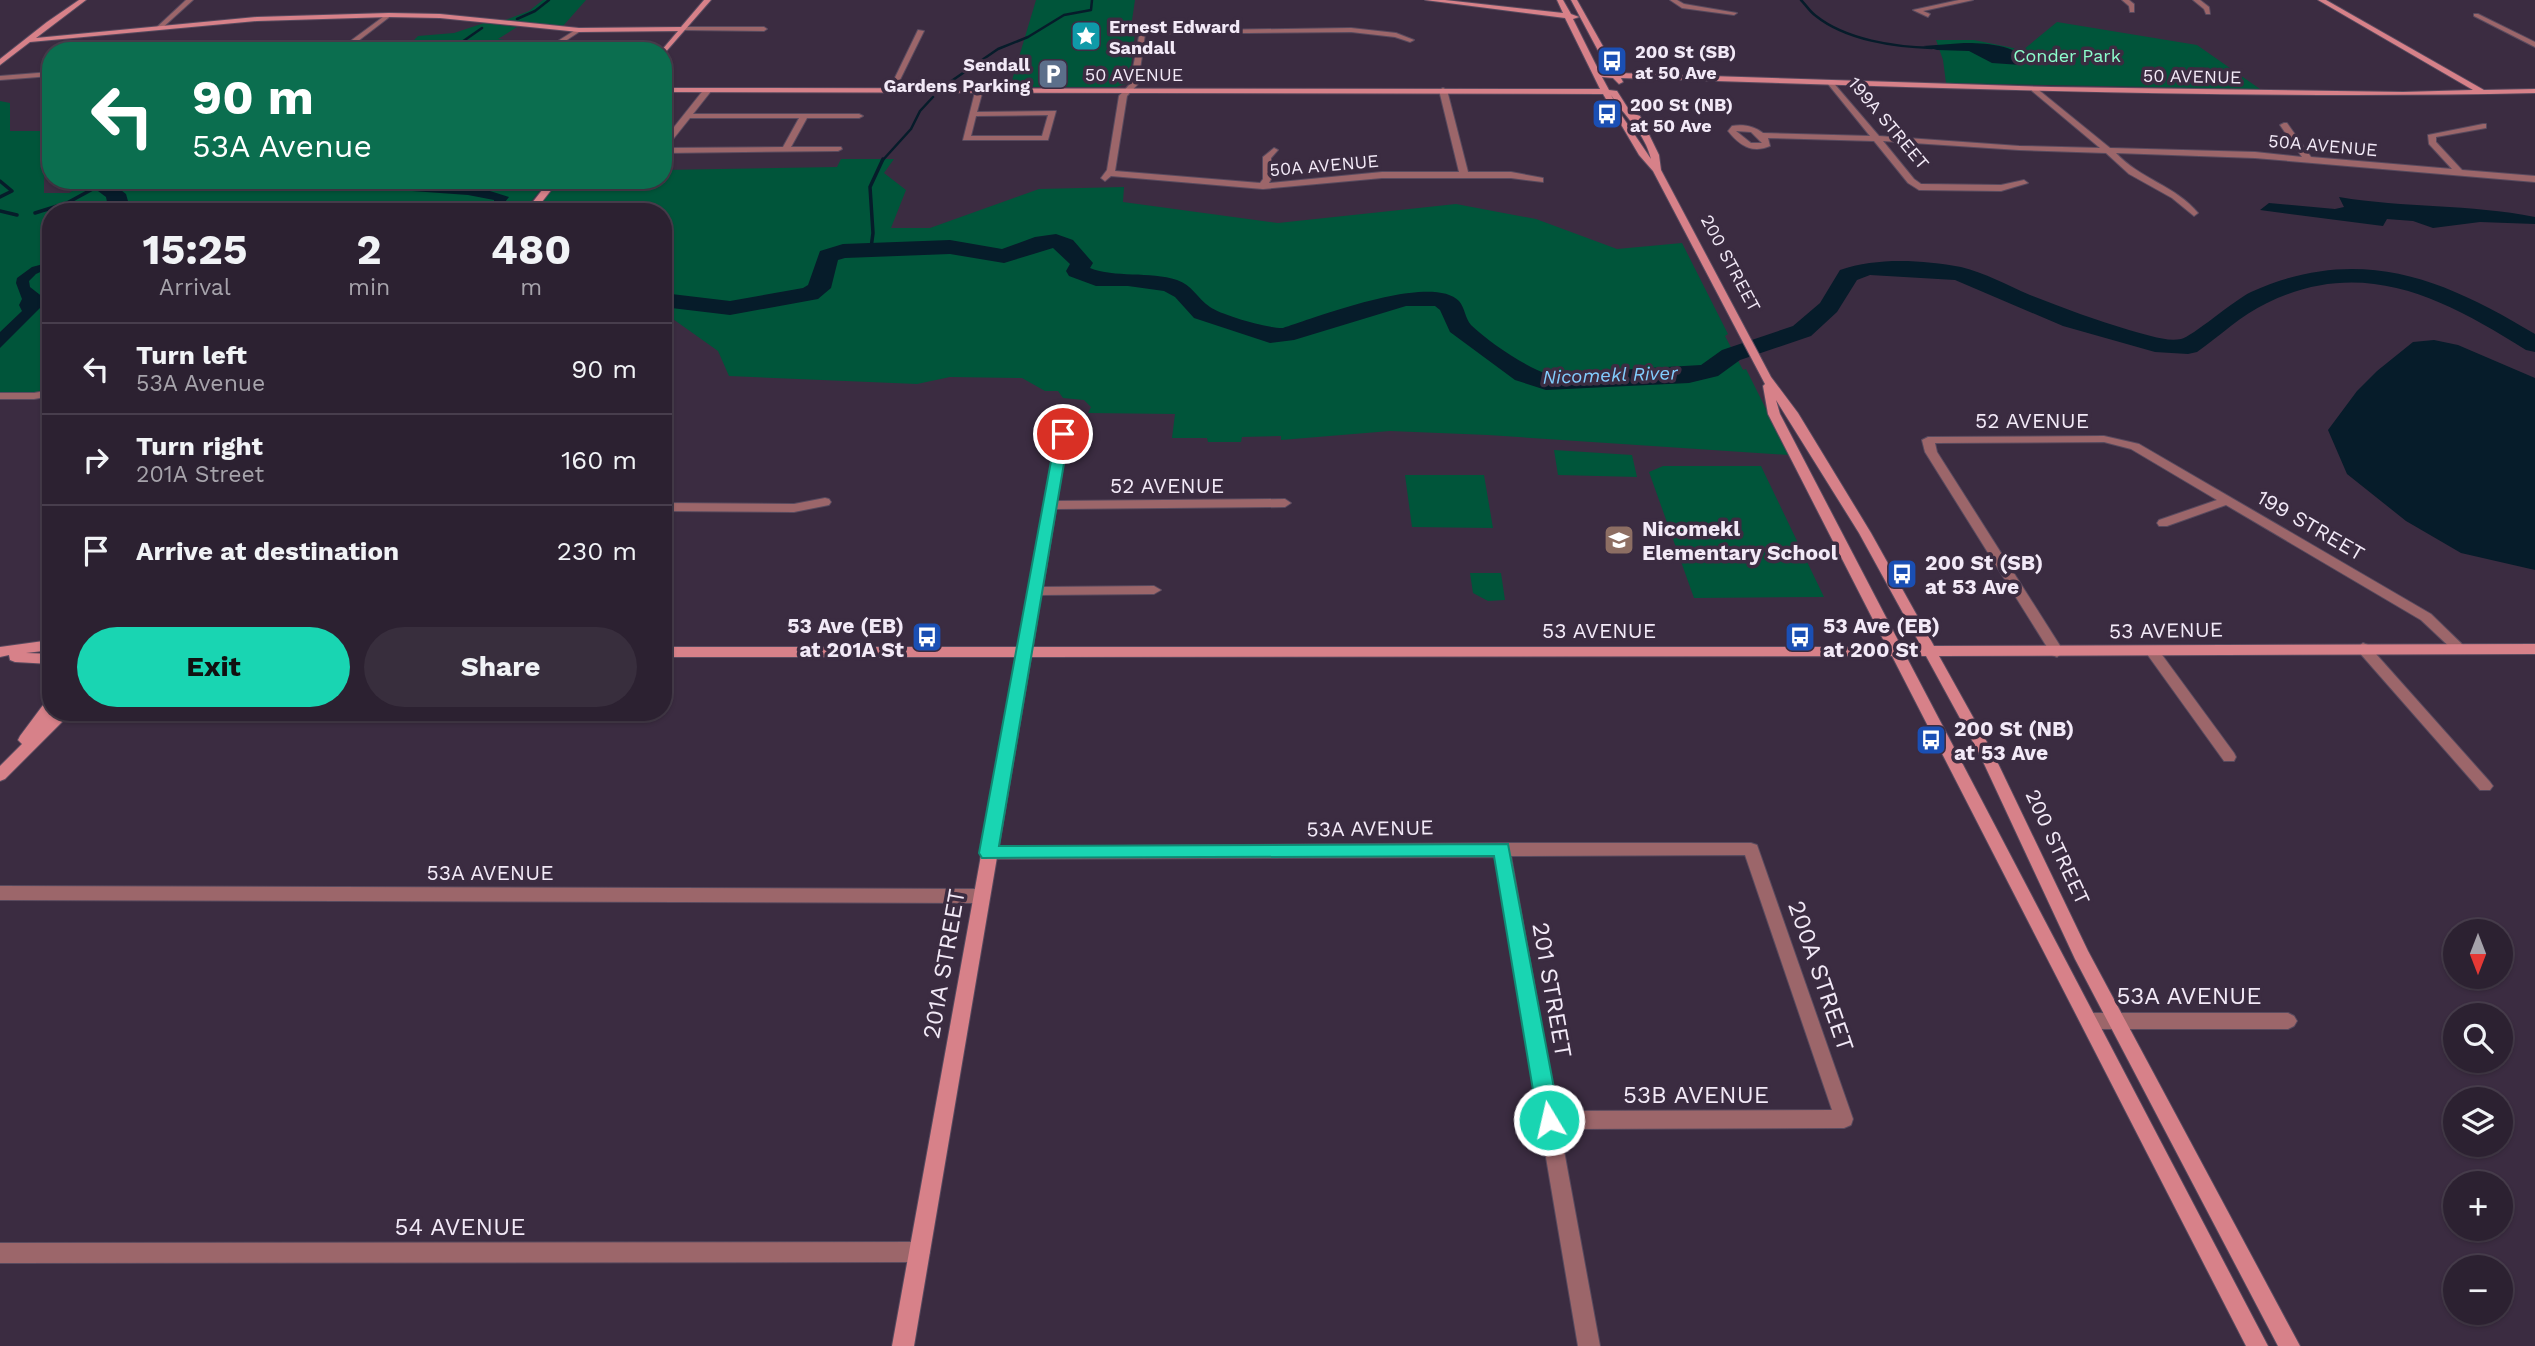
<!DOCTYPE html>
<meta charset="utf-8">
<style>
body{margin:0;font-family:"Work Sans",sans-serif;background:#382e3d;color:#f1f3f6;height:100vh;display:flex;flex-direction:column;font-size:26px;white-space:nowrap}
*{box-sizing:border-box;margin:0}
p{font-size:23px;color:#a6a3ab}
.icon{flex:none;width:38px;height:38px;fill:none;stroke:currentColor;stroke-width:2;stroke-linecap:round;stroke-linejoin:round}
.map{position:relative;flex:1;overflow:hidden}
.panel{position:absolute;left:42px;top:203px;width:630px;height:518px;display:flex;flex-direction:column;background:#2c2131;border-radius:28px;box-shadow:0 2px 5px #0004,0 0 0 2px #483e4d}
.panel>*{flex:none}
.guide{position:absolute;left:42px;top:42px;width:630px;height:147px;border-radius:28px;box-shadow:0 2px 5px #0004,0 0 0 2px #483e4d;background:#0b6e4f;color:#fff;overflow:hidden}
.needle{width:46px;rotate:180deg}
.fabs{position:absolute;left:2443px;top:919px;display:grid;gap:14px}
.fabs a{display:grid;place-items:center;width:70px;height:70px;border-radius:50%;background:#2c2131;box-shadow:0 2px 5px #0004,0 0 0 2px #483e4d;font-size:35px}
.pin{position:absolute;display:grid;place-items:center;width:60px;height:60px;color:#fff;margin:-30px;border:4px solid #fff;border-radius:50%;box-shadow:0 2px 7px #0007}
.me{position:absolute;width:77px;margin:-38px;rotate:351deg;stroke-linejoin:round;filter:drop-shadow(0 0 5px #0008)}
.turn{display:flex;align-items:center;gap:24px;height:147px;padding:0 35px;font-size:32px}
.turn .icon{width:91px;height:91px;stroke-width:2.5}
.turn b{display:block;font-size:49px;line-height:60px}
.eta{display:flex;justify-content:space-evenly;align-items:center;height:119px;text-align:center}
.eta b{font-size:42px;font-weight:700;line-height:49px}
.action{display:flex;gap:14px;margin-top:auto;padding:14px 35px}
.action a{flex:1;height:80px;border-radius:42px;background:#19d5b2;color:#111;font-size:28px;font-weight:700;line-height:80px;text-align:center}
.action a+a{background:#382e3d;color:#f1f3f6}
ul{padding:0;list-style:none}
li{display:flex;align-items:center;gap:21px;height:91px;padding:0 35px;border-top:2px solid #483e4d}
li div{flex:1}
li b{display:block;font-size:26px}
li em{font-style:normal}
.map>svg:first-child{display:block}
</style>
<div class="map">
<svg width="2535" height="1346" viewBox="0 0 2535 1346">
<rect width="100%" height="100%" fill="#3b2c41"/>
<path fill="#00553a" d="M543 0H586L563 26 505 20 529 11Z
M1036 0H1135L1131 27 1143 29 1135 33 1129 83 1116 87H1010Z
M2057 22 2197 45 2260 89 1946 83 1943 60 1936 40H1974L2023 50Z
M484 23 517 27 498 39 504 40 487 51H403L418 36 454 33Z
M0 101 10 103V131H51V157L44 177V193H69L90 180H549L522 212H51V386L35 393H0Z
M841 159H894L884 173 906 190 891 228H930L1039 189 1124 187 1123 202 1278 223 1456 204 1536 219 1617 249 1682 243 1728 334 1725 336 1743 370 1746 369 1789 455 1488 435 1390 431 1281 440V436L1242 437 1241 442H1208L1207 438H1172L1175 414 1088 413 1091 407 1084 400 1063 398 1058 391H1045L1022 378 950 377 917 384 729 376 718 351 663 312V212H534L561 180H663V170L837 167Z
M1554 450 1632 455 1637 477 1558 475Z
M1663 466H1761L1824 597 1694 598 1649 472Z
M1405 475H1484L1493 528 1412 527Z
M1470 573H1501L1505 600 1488 601 1473 593Z"/>
<path fill="#061c2a" d="M1964 43C1983 43 2016 44 2027 62L2021 65 1992 63 1969 51 1937 50 1923 46Z
M396 180H418L428 186 490 191 509 197 497 212H485L494 203V200L468 195 412 191 404 188Z
M2339 197C2404 208 2470 204 2535 217V224L2480 222 2433 228 2413 221 2387 219 2383 226 2260 210 2269 203 2335 209 2344 207Z
M51 262V267L36 274 29 281 30 287 44 298 41 307 0 348V332L22 311 19 305 22 299 16 283 17 278 32 267Z
M2434 340 2458 345 2535 378V570L2461 553 2406 521 2347 474 2328 430 2357 391 2377 371 2413 342Z"/>
<g fill="none" stroke-linecap="round" stroke-linejoin="round">
<path stroke="#061c2a" stroke-width="2.5" d="M1801 0C1806 5 1810 12 1816 16 1846 40 1895 47 1932 48
M517 19 535 11 549 0
M449 51 482 28
M947 84 998 49 1028 37 1064 15 1091 10 1092 0
M882 161 911 129 920 111 933 97"/>
<path stroke="#061c2a" stroke-width="3.5" d="M0 181 12 191 0 197
M0 211 17 215
M35 213 67 203 100 185
M871 248 873 233 870 187 883 159"/>
<path fill="#061c2a" fill-rule="evenodd" d="M93 180H114L112 183 126 194 131 212H109L106 197 90 185Z
M1056 234 1073 240 1093 263 1090 268C1114 278 1150 271 1177 280 1192 285 1197 298 1210 307 1221 315 1270 329 1283 328 1318 317 1431 273 1459 301 1465 308 1465 318 1471 325 1489 342 1525 367 1548 374L1701 365 1722 350 1793 326 1820 303 1840 270C1878 257 1922 260 1961 267 1985 273 2007 285 2030 295 2063 308 2095 320 2129 330 2145 334 2165 342 2181 339 2192 337 2234 300 2251 292 2358 244 2441 277 2535 334V352L2526 350C2443 298 2364 256 2267 303 2241 315 2220 336 2197 352L2188 354 2155 352 2063 326 1955 280 1870 275 1857 280 1837 312 1811 336 1740 360 1718 376 1689 383 1546 390 1515 380 1450 332 1440 310 1435 306H1406L1294 340 1270 343 1194 318 1175 297 1164 291 1128 286H1096L1069 276 1066 271 1070 264 1053 248 1004 263 950 254 845 258 838 260 831 288 818 299 730 315 663 307V293L730 301 803 288 808 285 820 251 843 244 950 240 1002 249 1035 237Z"/>
<g stroke="#584a5e" stroke-width="2">
<path id="street" d="M186 0H193L161 29H157V27Z
M1670 0H1677L1684 4 1737 13 1734 15 1682 8Z
M1959 0H1973L1923 11 1930 14 1928 17 1913 10Z
M2122 0H2129L2134 4V12H2130L2129 6Z
M2193 0H2200L2209 7 2210 14H2206L2204 9Z
M387 14 392 15 345 51H337Z
M2474 14H2478L2535 42V47L2474 16Z
M683 27H764L767 29 764 31 681 30Z
M1351 28 1396 33 1414 40 1410 42 1395 37 1351 32 1145 34 1138 84 1127 96 1115 171 1260 183 1263 179V157L1274 148 1278 150 1271 158V179L1269 183 1382 172H1459L1439 90 1443 88 1447 90 1468 172H1511L1543 178V182L1511 178H1382L1263 189 1111 176 1105 181 1101 178 1107 170 1119 96 1130 84 1140 31Z
M577 29 582 30 550 51H542Z
M918 30 924 31 895 90 888 92Z
M51 72V76L0 80V76Z
M1831 80 1879 136 2019 146 2100 148 2032 91V87H2035L2110 148 2255 152 2302 157 2280 125 2284 123H2287L2311 157 2452 169 2429 144 2428 135 2483 124H2486V128L2436 137V142L2462 170 2535 176V182L2255 158 2116 153C2140 179 2176 186 2198 213L2194 216 2172 198 2129 174 2106 153 2019 150 1883 141 1914 179 1921 184 2001 185 2024 180 2028 183 2001 191 1919 190 1908 183 1874 141 1768 138 1770 146C1752 154 1739 145 1728 131L1732 126C1743 124 1754 126 1763 133L1870 136 1828 84 1827 82ZM1736 131 1751 132 1762 143H1751Z
M705 88 712 90 693 114H859L863 116 859 118H807L791 147H841L842 149 838 151 663 153V141ZM690 118H799L783 147 666 148Z
M976 88 983 90 977 112 1056 111 1048 140H963ZM1048 115 1042 136H971L976 116Z
M51 390V396L34 399H0V393H34Z
M1067 407 1073 410 1057 501 1285 499 1291 503 1285 507 1056 509 1043 587 1154 586 1161 590 1154 594 1041 595 1032 652 1025 657 1018 652 1061 410Z
M2104 436 2139 444 2431 614 2467 649 2465 652H2455L2421 620 2226 505 2167 526H2159L2157 523 2159 520 2217 500 2131 449 2104 442 1935 443 1937 452 2064 652 2057 657 2052 655 1925 452 1922 440 1928 437Z
M825 498 829 499 831 502 829 505 794 512 663 511V503L794 504Z
M2363 643 2368 645 2490 782 2493 786 2490 790H2480L2358 651 2356 648Z
M2152 646 2157 648 2234 753 2236 757 2234 761H2224L2147 654 2145 651 2147 648Z
M1502 843H1751L1757 845 1853 1119 1851 1125 1844 1128 1560 1129 1600 1346H1578L1495 857 988 859 982 857 980 853 982 849 988 847ZM1745 855 1832 1110 1557 1111 1511 856Z
M0 886 981 889 987 891 989 896 987 901 981 903 0 900Z
M2090 1013H2288L2294 1016 2297 1021 2294 1026 2288 1029H2090L2084 1026 2081 1021 2084 1016Z
M920 1242 927 1245 930 1252 927 1259 920 1262 0 1263V1243Z"/>
</g>
<g stroke="#584a5e" stroke-width="2">
<path id="secondary" d="M79 0H86L36 38 257 17 389 13 440 14 579 28 681 27 704 0H711L663 55V51H661L678 31 579 32 440 18 389 17 257 21 30 42 0 65V59L47 22Z
M1425 0H1445L1563 13 1557 0H1563L1571 14 1579 17 1573 19 1600 73H1610L1571 0H1577L1618 73 2051 87 2403 92 2473 90 2318 0H2326L2484 90 2535 89V93C2230 100 1925 87 1621 78L1623 82 1619 84 1613 78 1602 77 1609 90 1617 91 1631 113 1640 116 1659 155 1661 170 1771 377 1798 413 1871 533 1934 646 2535 644V654L1939 656 1993 753 2088 951 2300 1346H2278L2075 959 1979 753 1926 656H1906L2268 1346H2246L1892 656 1031 657 914 1346H892L1017 657H663V647H1887L1768 414 1763 386 1765 384 1653 171 1639 155 1603 94 663 92V88L1600 89 1565 18ZM1611 95C1625 117 1645 133 1651 159L1622 116ZM1776 400 1859 533 1921 646H1901L1780 414Z
M550 180H559L534 212H525Z
M51 640V650L26 653 51 654V664L15 662 10 660 9 655 0 657V647Z
M51 700V712H53L52 715 54 712H70L68 716 5 779 0 781V766L22 744 18 740 20 736 46 701Z"/>
</g>
<use href="#street" fill="#9c666a" fill-rule="evenodd"/>
<use href="#secondary" fill="#d78189" fill-rule="evenodd"/>
</g>
<path fill="#19d5b2" stroke="#108a74" stroke-width="2" d="M1063 430 1069 434 999 846 1508 844 1560 1120 1557 1127 1549 1130 1542 1127 1538 1120 1494 856 982 858 979 853 1056 434Z"/>
<defs>
<g id="sight-square" transform="scale(1.575)"><rect x="-9" y="-9" width="18" height="18" rx="4" fill="#0f9aa8" stroke="#3b2c41"/><path d="M0-6L1.8-2.2L6-1.7L2.9 1.2L3.7 5.4L0 3.3L-3.7 5.4L-2.9 1.2L-6-1.7L-1.8-2.2Z" fill="#fff"/></g>
<g id="bus-square" transform="scale(1.575)"><rect x="-9" y="-9" width="18" height="18" rx="4" fill="#1a4fb4" stroke="#3b2c41"/><path d="M-5-6H5V4H4V6H2V4H-2V6H-4V4H-5ZM-3.5-4V0h7V-4ZM-3.5 1.2v1.5H-2V1.2ZM2 1.2v1.5H3.5V1.2Z" fill="#fff"/></g>
<g id="parking-square" transform="scale(1.575)"><rect x="-9" y="-9" width="18" height="18" rx="4" fill="#5c6f8a" stroke="#3b2c41"/><path d="M-3.5-5.5H1a3.5 3.5 0 0 1 0 7H-1V5.5H-3.5ZM-1-3.4V-.6H.8a1.4 1.4 0 0 0 0-2.8Z" fill="#fff"/></g>
<g id="school-square" transform="scale(1.575)"><rect x="-9" y="-9" width="18" height="18" rx="4" fill="#8d6e63" stroke="#3b2c41"/><path d="M0-5L7-2L0 1L-7-2ZM-4 1L0 2.5L4 1V4Q0 6-4 4Z" fill="#fff"/></g>
</defs>
<g fill-rule="evenodd">
<use href="#sight-square" x="1086" y="36"/>
<use href="#bus-square" x="1612" y="61"/>
<use href="#parking-square" x="1053" y="74"/>
<use href="#bus-square" x="1607" y="114"/>
<use href="#school-square" x="1619" y="540"/>
<use href="#bus-square" x="1902" y="574"/>
<use href="#bus-square" x="927" y="637"/>
<use href="#bus-square" x="1800" y="637"/>
<use href="#bus-square" x="1931" y="740"/>
</g>
<g text-anchor="middle" dominant-baseline="central" stroke-width="7" stroke-linejoin="round" paint-order="stroke">
<g font-size="18" font-weight="bold" fill="#f2e9f7" stroke="#3b2c41" text-anchor="start">
<text x="1109" y="26">Ernest Edward<tspan x="1109" dy="21">Sandall</tspan></text>
<text x="1635" y="51">200 St (SB)<tspan x="1635" dy="21">at 50 Ave</tspan></text>
<text x="1030" y="64" text-anchor="end">Sendall<tspan x="1030" dy="21">Gardens Parking</tspan></text>
<text x="1630" y="104">200 St (NB)<tspan x="1630" dy="21">at 50 Ave</tspan></text>
</g>
<g font-size="18" fill="#8cfecd" stroke="#3b2c41">
<text x="2067" y="55">Conder Park</text>
</g>
<g font-size="18" fill="#f2e9f7" stroke="#3b2c41">
<text x="1134" y="74">50 AVENUE</text>
<text transform="translate(2192 76) rotate(1)">50 AVENUE</text>
<text transform="translate(1889 123) rotate(50)">199A STREET</text>
<text transform="translate(2323 145) rotate(5)">50A AVENUE</text>
<text transform="translate(1324 165) rotate(-5)">50A AVENUE</text>
<text transform="translate(1731 263) rotate(62)">200 STREET</text>
</g>
<g font-size="19" font-style="italic" fill="#82cdfe" stroke="#3b2c41">
<text transform="translate(1610 375) rotate(-2)">Nicomekl River</text>
</g>
<g font-size="21" fill="#f2e9f7" stroke="#3b2c41">
<text x="2032" y="420">52 AVENUE</text>
<text x="1167" y="485">52 AVENUE</text>
<text transform="translate(2311 525) rotate(30)">199 STREET</text>
<text x="1599" y="630">53 AVENUE</text>
<text transform="translate(2166 630) rotate(-1)">53 AVENUE</text>
<text transform="translate(1370 828) rotate(-1)">53A AVENUE</text>
<text transform="translate(2058 847) rotate(65)">200 STREET</text>
<text x="490" y="872">53A AVENUE</text>
</g>
<g font-size="21" font-weight="bold" fill="#f2e9f7" stroke="#3b2c41" text-anchor="start">
<text x="1642" y="528">Nicomekl<tspan x="1642" dy="24">Elementary School</tspan></text>
<text x="1925" y="562">200 St (SB)<tspan x="1925" dy="24">at 53 Ave</tspan></text>
<text x="904" y="625" text-anchor="end">53 Ave (EB)<tspan x="904" dy="24">at 201A St</tspan></text>
<text x="1823" y="625">53 Ave (EB)<tspan x="1823" dy="24">at 200 St</tspan></text>
<text x="1954" y="728">200 St (NB)<tspan x="1954" dy="24">at 53 Ave</tspan></text>
</g>
<g font-size="24" fill="#f2e9f7" stroke="#3b2c41">
<text transform="translate(944 964) rotate(-80)">201A STREET</text>
<text transform="translate(1821 976) rotate(71)">200A STREET</text>
<text transform="translate(1552 990) rotate(80)">201 STREET</text>
<text x="2189" y="996">53A AVENUE</text>
<text x="1696" y="1095">53B AVENUE</text>
<text x="460" y="1227">54 AVENUE</text>
</g>
</g>
</svg>
<div class="fabs">
<a><svg class="needle" viewBox="-14 -14 28 28"><path d="M0-13l5 13h-10z" fill="#e53935"/><path d="M0 13l5-13h-10z" fill="#a6a3ab"/></svg></a>
<a><svg class="icon" aria-label="search" viewBox="0 0 24 24"><circle cx="10" cy="10" r="6"/><path d="M15 15l6 6"/></svg></a>
<a><svg class="icon" aria-label="layers" viewBox="0 0 24 24"><path d="M12 4l9 5-9 5-9-5zM3 14l9 5 9-5"/></svg></a>
<a>+</a>
<a>−</a>
</div>
<div class="pin" style="left:1063px;top:434px;background:#d93025"><svg class="icon" aria-label="arrive" viewBox="0 0 24 24"><path d="M6 21V4h12l-3 4 3 4H6"/></svg></div>
<svg class="me" style="left:1549px;top:1120px" viewBox="-20 -20 40 40"><circle r="17" fill="#19d5b2" stroke="#fff" stroke-width="3"/><path d="M0-11L8 9 0 5-8 9z" fill="#fff"/></svg>
<div class="guide">
<div class="turn"><svg class="icon" aria-label="left" viewBox="0 0 24 24"><path d="M17 20v-9H6M10 6l-5 5 5 5"/></svg><div><b>90 m</b>53A Avenue</div></div>
</div>
<section class="panel">
<div class="eta">
<div><b>15:25</b><p>Arrival</p></div>
<div><b>2</b><p>min</p></div>
<div><b>480</b><p>m</p></div>
</div>
<ul>
<li><svg class="icon" aria-label="left" viewBox="0 0 24 24"><path d="M17 20v-9H6M10 6l-5 5 5 5"/></svg><div><b>Turn left</b><p>53A Avenue</p></div><em>90 m</em></li>
<li><svg class="icon" aria-label="right" viewBox="0 0 24 24"><path d="M7 20v-9h11M14 6l5 5-5 5"/></svg><div><b>Turn right</b><p>201A Street</p></div><em>160 m</em></li>
<li><svg class="icon" aria-label="arrive" viewBox="0 0 24 24"><path d="M6 21V4h12l-3 4 3 4H6"/></svg><div><b>Arrive at destination</b></div><em>230 m</em></li>
</ul>
<div class="action"><a>Exit</a><a>Share</a></div>
</section>
</div>
